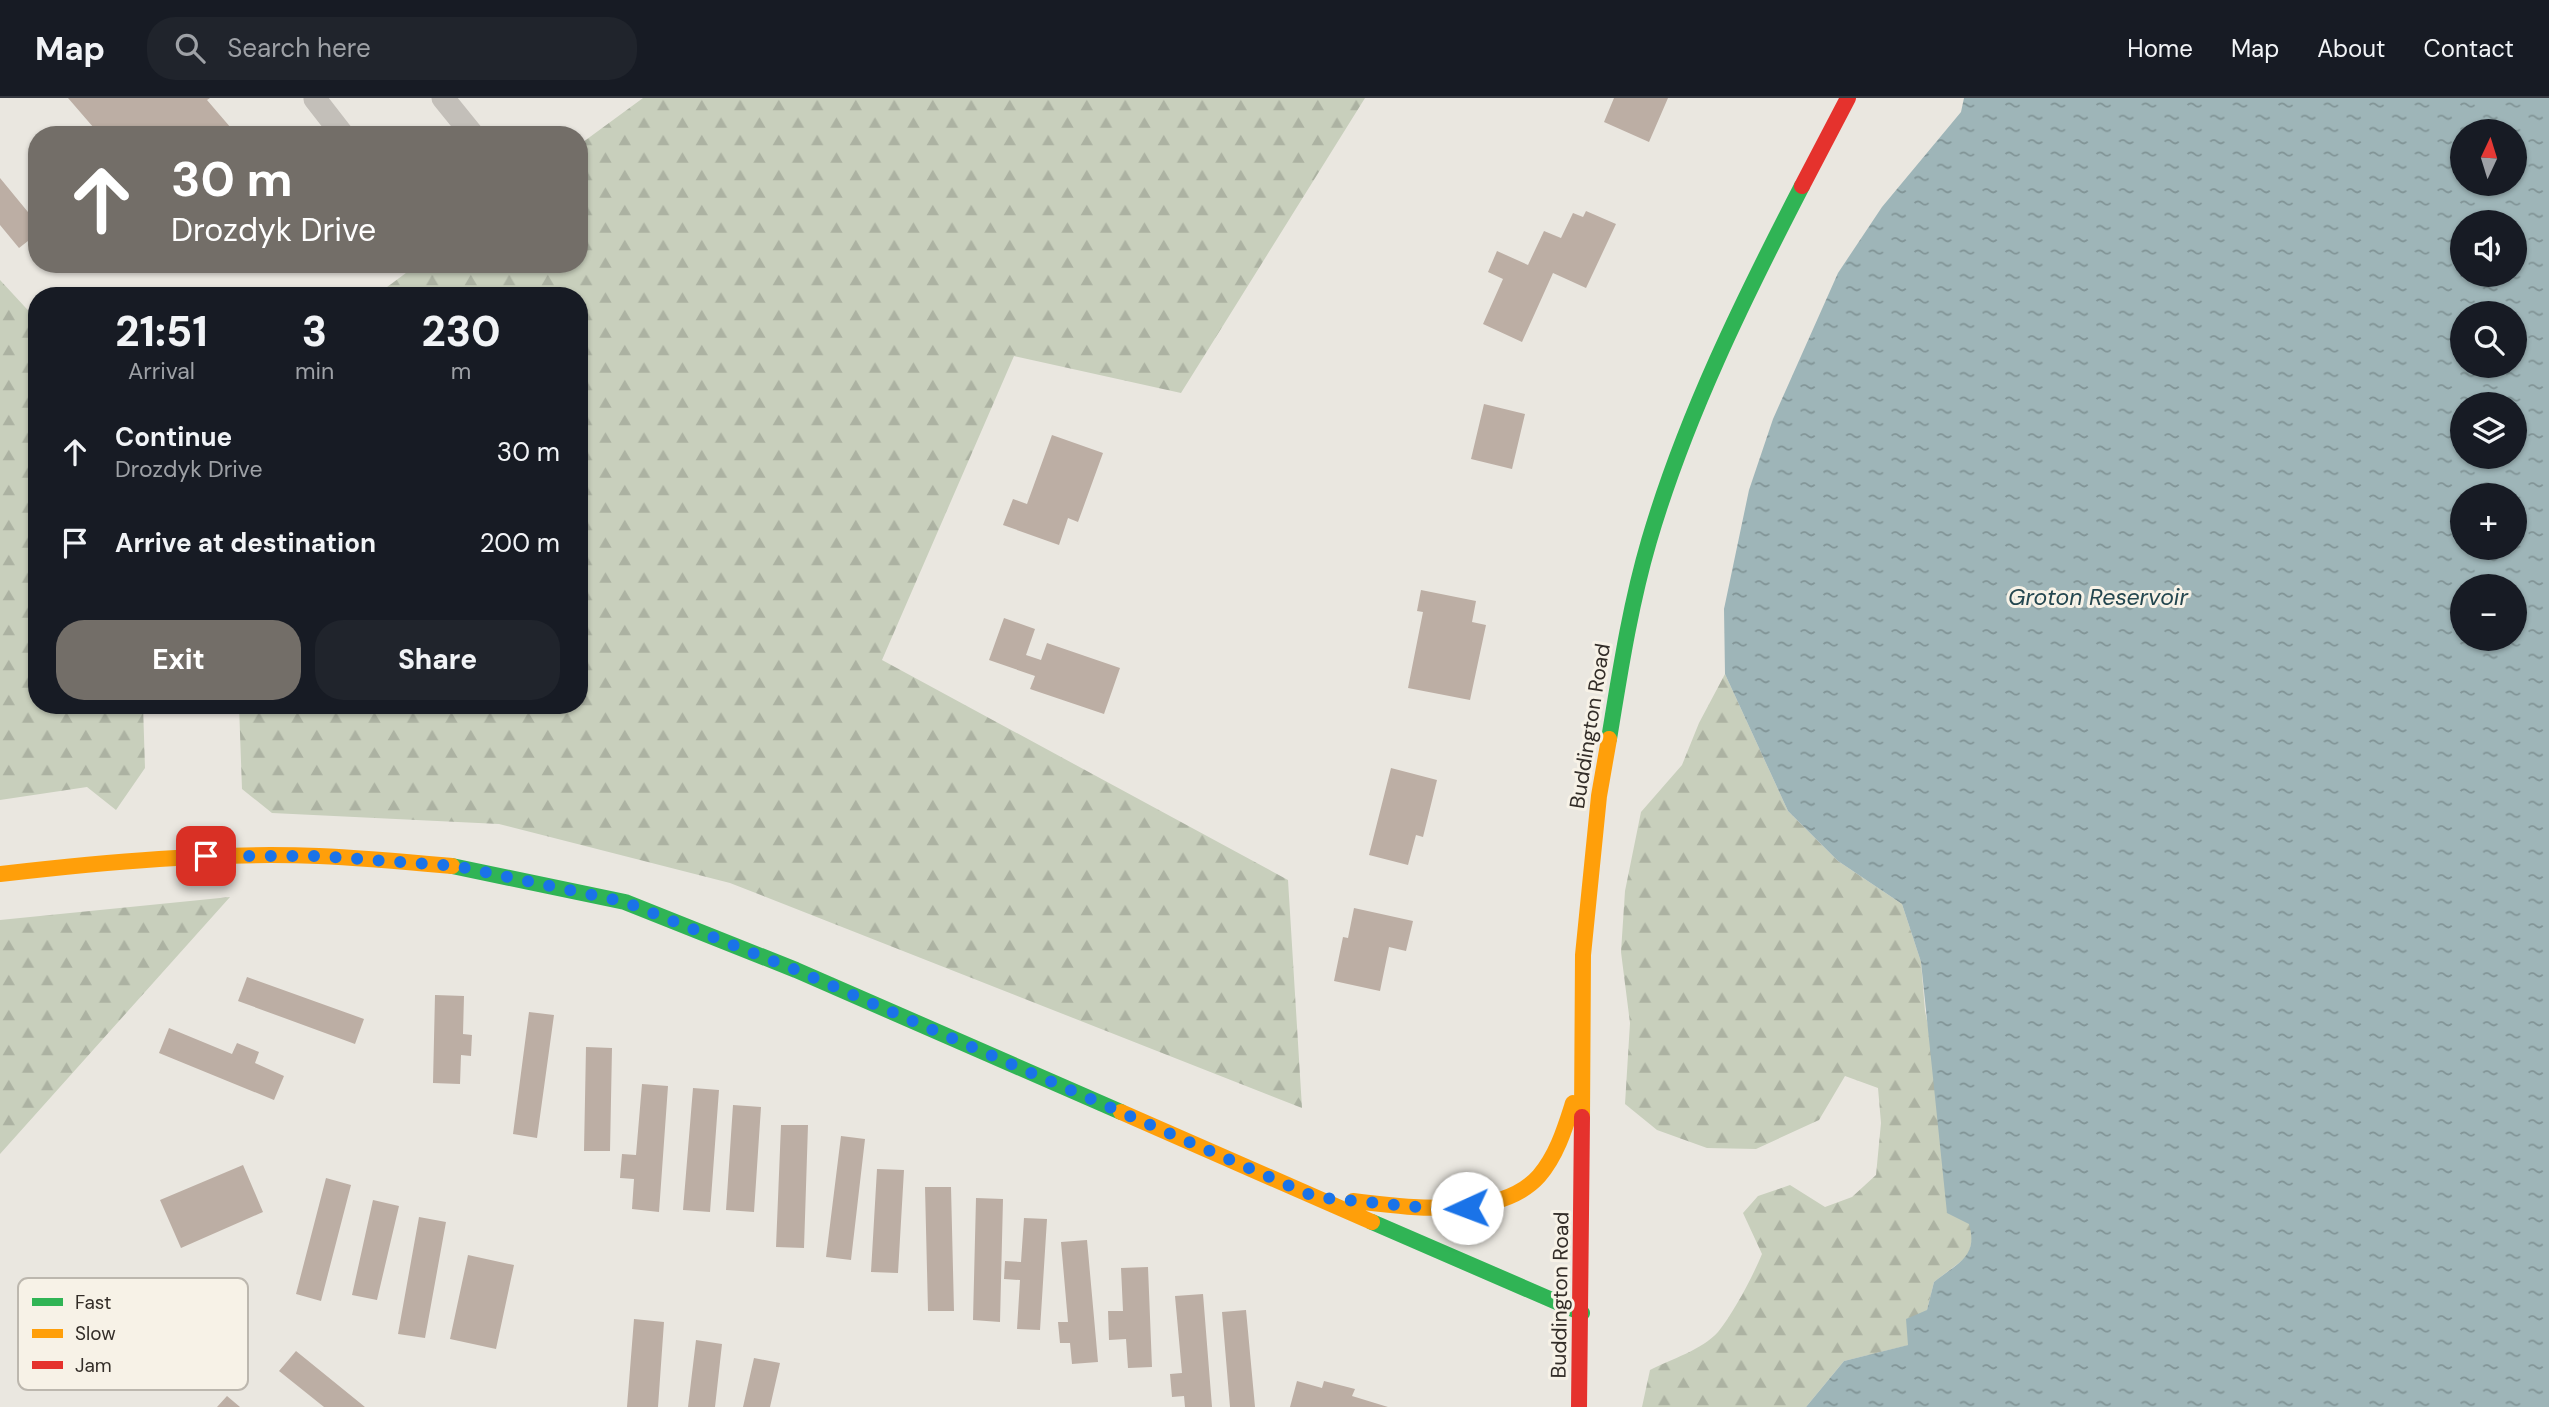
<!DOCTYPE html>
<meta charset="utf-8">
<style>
body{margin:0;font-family:"DM Sans",sans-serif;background:#20242c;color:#f1f3f6;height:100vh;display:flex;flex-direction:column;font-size:26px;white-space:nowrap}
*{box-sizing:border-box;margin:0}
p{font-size:23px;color:#9ea1a6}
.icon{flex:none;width:38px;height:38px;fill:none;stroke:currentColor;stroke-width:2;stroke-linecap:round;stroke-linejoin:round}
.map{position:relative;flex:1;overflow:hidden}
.details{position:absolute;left:28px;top:189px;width:560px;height:427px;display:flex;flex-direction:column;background:#171b24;border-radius:28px;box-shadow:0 2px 5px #0004}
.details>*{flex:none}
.hud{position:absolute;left:28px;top:28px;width:560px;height:147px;border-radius:28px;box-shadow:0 2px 5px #0004;background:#736e68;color:#fff;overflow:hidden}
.needle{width:46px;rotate:4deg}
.tools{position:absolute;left:2450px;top:21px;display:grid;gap:14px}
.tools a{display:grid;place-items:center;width:77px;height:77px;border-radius:50%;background:#171b24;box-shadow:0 2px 5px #0004;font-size:35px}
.pin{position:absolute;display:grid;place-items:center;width:60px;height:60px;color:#fff;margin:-30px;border-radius:14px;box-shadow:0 4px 10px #0006}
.me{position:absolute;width:77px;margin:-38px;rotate:268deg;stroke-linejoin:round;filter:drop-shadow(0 0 5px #0008)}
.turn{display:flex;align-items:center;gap:24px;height:147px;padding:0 28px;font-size:32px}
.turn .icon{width:91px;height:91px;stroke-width:2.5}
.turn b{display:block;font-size:49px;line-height:60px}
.eta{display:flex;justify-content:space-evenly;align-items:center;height:119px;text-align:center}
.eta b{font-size:42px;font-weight:800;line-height:49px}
.primary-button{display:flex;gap:14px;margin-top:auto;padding:14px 28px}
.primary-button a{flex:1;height:80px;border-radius:28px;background:#736e68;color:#fff;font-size:28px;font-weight:800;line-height:80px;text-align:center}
.primary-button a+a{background:#20242c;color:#f1f3f6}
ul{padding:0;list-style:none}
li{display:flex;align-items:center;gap:21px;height:91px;padding:0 28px}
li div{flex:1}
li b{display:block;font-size:26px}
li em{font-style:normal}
header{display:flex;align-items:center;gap:42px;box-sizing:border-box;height:98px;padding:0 35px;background:#171b24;border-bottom:2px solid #363941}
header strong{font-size:33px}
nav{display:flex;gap:38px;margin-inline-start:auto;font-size:24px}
.search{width:490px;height:63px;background:#20242c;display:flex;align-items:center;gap:18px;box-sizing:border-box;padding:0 24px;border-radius:28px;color:#9ea1a6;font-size:26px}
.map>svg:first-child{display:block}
</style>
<header>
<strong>Map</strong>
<div class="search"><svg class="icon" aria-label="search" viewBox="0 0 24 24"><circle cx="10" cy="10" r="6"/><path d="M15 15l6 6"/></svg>Search here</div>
<nav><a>Home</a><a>Map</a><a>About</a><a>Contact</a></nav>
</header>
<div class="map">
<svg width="2549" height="1309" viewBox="0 0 2549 1309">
<defs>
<pattern id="forest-firs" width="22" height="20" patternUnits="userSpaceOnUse" patternTransform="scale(1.75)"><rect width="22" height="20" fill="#c8cfbc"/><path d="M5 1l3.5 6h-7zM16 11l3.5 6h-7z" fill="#acb2a2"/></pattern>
<pattern id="water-ripples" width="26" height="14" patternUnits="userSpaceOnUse" patternTransform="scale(1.75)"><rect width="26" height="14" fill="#9eb5b8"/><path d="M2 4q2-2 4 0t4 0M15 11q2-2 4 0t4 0" fill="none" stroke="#819496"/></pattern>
</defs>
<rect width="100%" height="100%" fill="#eae7e0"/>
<path fill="url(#forest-firs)" d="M643 0H1365L1181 295 1014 258 882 562 1288 782 1302 1010 730 785 499 726 272 715 242 691 239 607H579V198H375L418 166H579V47Z
M0 182 37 222V607H143L145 670 116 712 87 689 0 702Z
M1725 576 1788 713 1838 763 1902 806 1921 864 1925 913 1973 1139 1968 1158 1934 1184 1927 1212 1909 1247 1844 1263 1806 1309H1642L1650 1272C1671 1261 1702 1252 1718 1234 1734 1214 1752 1180 1762 1156L1743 1115 1758 1098 1790 1087 1825 1109 1852 1099 1876 1077 1881 1025 1878 990 1845 978 1819 1022 1756 1051 1707 1050 1657 1032 1625 1006 1630 925 1621 854 1625 793 1641 714 1682 667 1699 625Z
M230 799 0 1056V822Z"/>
<path fill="url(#water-ripples)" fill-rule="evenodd" d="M1964 0H2549V1309H1806L1844 1263 1908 1247 1906 1221 1927 1212 1934 1184C1956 1166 1979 1159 1969 1126L1947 1115 1921 864 1902 806 1838 763 1788 713 1725 576 1724 511 1749 392 1773 321 1838 175 1882 109 1961 14ZM2462 33H2515V86H2462ZM2462 124H2515V177H2462ZM2462 215H2515V268H2462ZM2462 306H2515V359H2462ZM2515 397V450H2462V397ZM2515 488V541H2462V488Z"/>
<path fill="#bcaea4" d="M68 0H210L207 2 237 37H100Z
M1614 0H1668L1649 44 1604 24Z
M0 80 37 125V136L19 150 0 127Z
M1586 113 1616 126 1586 190 1553 175 1522 244 1483 226 1503 181 1488 174 1497 153 1528 167 1544 133 1561 140 1573 115 1583 119Z
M1484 306 1525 316 1512 371 1471 361Z
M1052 337 1103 355 1078 424 1068 420 1059 447 1003 427 1013 401 1027 406Z
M1421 492 1476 503 1472 524 1486 527 1470 602 1408 590 1423 514 1417 513Z
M1004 520 1035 531 1026 557 1041 562 1047 545 1120 570 1104 616 1030 591 1035 578 989 562Z
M1391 670 1437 682 1423 739 1416 737 1408 767 1369 757Z
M1354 810 1413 823 1406 853 1389 849 1380 893 1334 883 1343 839 1348 840Z
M247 879 364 921 355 946 238 903Z
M435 897 464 898 463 936 472 937 471 958 461 957 460 986 433 985Z
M529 914 554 917 537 1040 513 1036Z
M169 930 232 956 237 945 259 954 255 965 284 978 274 1002 159 955Z
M586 949 612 950 610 1053H584Z
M642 986 668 988 659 1114 632 1111 634 1081 620 1080 622 1056 636 1057Z
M693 990 719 992 710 1114 683 1112Z
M733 1007 761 1009 754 1114 726 1112Z
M781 1027H808L804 1150 776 1149Z
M841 1038 865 1041 851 1162 826 1159Z
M243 1067 263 1114 181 1150 160 1102Z
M877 1071 904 1072 898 1175 871 1174Z
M326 1080 351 1087 321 1203 296 1196Z
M925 1089H951L954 1213H928Z
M976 1100 1003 1101 1000 1224 973 1222Z
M373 1102 399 1108 377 1202 352 1197Z
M419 1119 446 1124 425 1240 398 1236Z
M1024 1120 1047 1121 1040 1232 1017 1231 1020 1182 1004 1181 1005 1163 1021 1164Z
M1087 1142 1098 1264 1072 1266 1070 1245H1060L1058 1224H1068L1061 1144Z
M468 1157 514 1167 496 1251 450 1241Z
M1148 1169 1152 1269 1128 1270 1126 1241 1109 1242 1108 1213H1123L1121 1170Z
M1203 1196 1212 1309H1185L1184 1298 1172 1299 1170 1276 1182 1275 1175 1198Z
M1246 1212 1255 1309H1230L1222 1214Z
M634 1221 664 1224 658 1309H627Z
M696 1242 722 1246 715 1309H688Z
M296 1253 365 1309H324L279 1273Z
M754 1260 780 1265 770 1309H743Z
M1297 1283 1322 1290 1324 1283 1355 1291 1352 1298 1388 1309H1290Z
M227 1298 240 1309H217Z"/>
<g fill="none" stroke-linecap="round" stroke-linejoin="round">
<path stroke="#c3bfb9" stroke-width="23" d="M443 0 473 37
M315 1 343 37"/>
<path stroke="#30b455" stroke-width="16" d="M1609 641C1620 574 1630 508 1649 443 1685 320 1743 202 1802 88
M452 768 625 804 796 872 1121 1014
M1372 1124 1582 1215"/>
<path stroke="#ff9f0a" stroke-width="16" d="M0 776C106 764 212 754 319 758 363 760 407 764 452 768
M1121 1014 1372 1124
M1582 1019 1583 857 1599 698 1609 641
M1353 1103C1406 1109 1499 1123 1539 1078 1557 1057 1565 1030 1573 1005"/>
<path stroke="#e5322d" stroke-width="16" d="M1802 88 1848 0
M1579 1309 1582 1019"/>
</g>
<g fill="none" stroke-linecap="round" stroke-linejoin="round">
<path stroke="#1a73e8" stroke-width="12" stroke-dasharray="0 21.6" d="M206 758H318L456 768 625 804 796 872 1315 1099 1448 1112 1467 1110"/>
</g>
<g text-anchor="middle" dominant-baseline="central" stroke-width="6" stroke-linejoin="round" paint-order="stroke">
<g font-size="21" fill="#332d28" stroke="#f7f2e7">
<text transform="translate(1590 628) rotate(-81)">Buddington Road</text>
<text transform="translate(1560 1197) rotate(-89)">Buddington Road</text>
</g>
<g font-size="23" font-style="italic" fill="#23464f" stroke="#f7f2e7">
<text x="2098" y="499">Groton Reservoir</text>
</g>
</g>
<rect x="18" y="1180" width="230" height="112" rx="10" fill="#f7f2e7" stroke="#bcb7ae" stroke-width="2"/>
<rect x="32" y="1200" width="31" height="8" fill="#30b455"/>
<rect x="32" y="1231" width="31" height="9" fill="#ff9f0a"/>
<rect x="32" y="1263" width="31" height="8" fill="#e5322d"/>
<g font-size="19" fill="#332d28">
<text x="75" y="1211">Fast</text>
<text x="75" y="1242">Slow</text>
<text x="75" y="1274">Jam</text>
</g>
</svg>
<div class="tools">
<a><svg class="needle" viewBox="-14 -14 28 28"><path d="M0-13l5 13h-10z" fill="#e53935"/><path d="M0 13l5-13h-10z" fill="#9ea1a6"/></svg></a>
<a><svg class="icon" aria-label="sound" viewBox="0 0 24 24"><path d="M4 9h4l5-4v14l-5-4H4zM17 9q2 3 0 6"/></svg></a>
<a><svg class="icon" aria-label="search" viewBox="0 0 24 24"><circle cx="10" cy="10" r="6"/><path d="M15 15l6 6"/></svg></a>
<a><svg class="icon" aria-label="layers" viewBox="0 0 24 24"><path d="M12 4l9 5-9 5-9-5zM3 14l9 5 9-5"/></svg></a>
<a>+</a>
<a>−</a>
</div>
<div class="pin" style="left:206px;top:758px;background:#d93025"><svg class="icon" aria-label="arrive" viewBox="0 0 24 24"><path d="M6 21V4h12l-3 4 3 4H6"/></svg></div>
<svg class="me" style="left:1467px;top:1110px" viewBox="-20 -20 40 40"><circle r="19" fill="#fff"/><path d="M0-13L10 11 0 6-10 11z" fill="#1a73e8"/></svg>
<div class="hud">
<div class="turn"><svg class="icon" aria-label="ahead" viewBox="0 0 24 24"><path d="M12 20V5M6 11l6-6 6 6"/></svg><div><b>30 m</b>Drozdyk Drive</div></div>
</div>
<section class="details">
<div class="eta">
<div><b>21:51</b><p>Arrival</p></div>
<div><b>3</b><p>min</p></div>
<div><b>230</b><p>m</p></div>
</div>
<ul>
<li><svg class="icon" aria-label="ahead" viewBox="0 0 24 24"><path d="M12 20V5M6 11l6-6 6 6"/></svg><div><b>Continue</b><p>Drozdyk Drive</p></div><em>30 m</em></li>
<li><svg class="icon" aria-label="arrive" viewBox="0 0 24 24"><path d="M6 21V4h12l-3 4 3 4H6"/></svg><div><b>Arrive at destination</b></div><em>200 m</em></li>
</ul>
<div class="primary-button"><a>Exit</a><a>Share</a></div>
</section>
</div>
